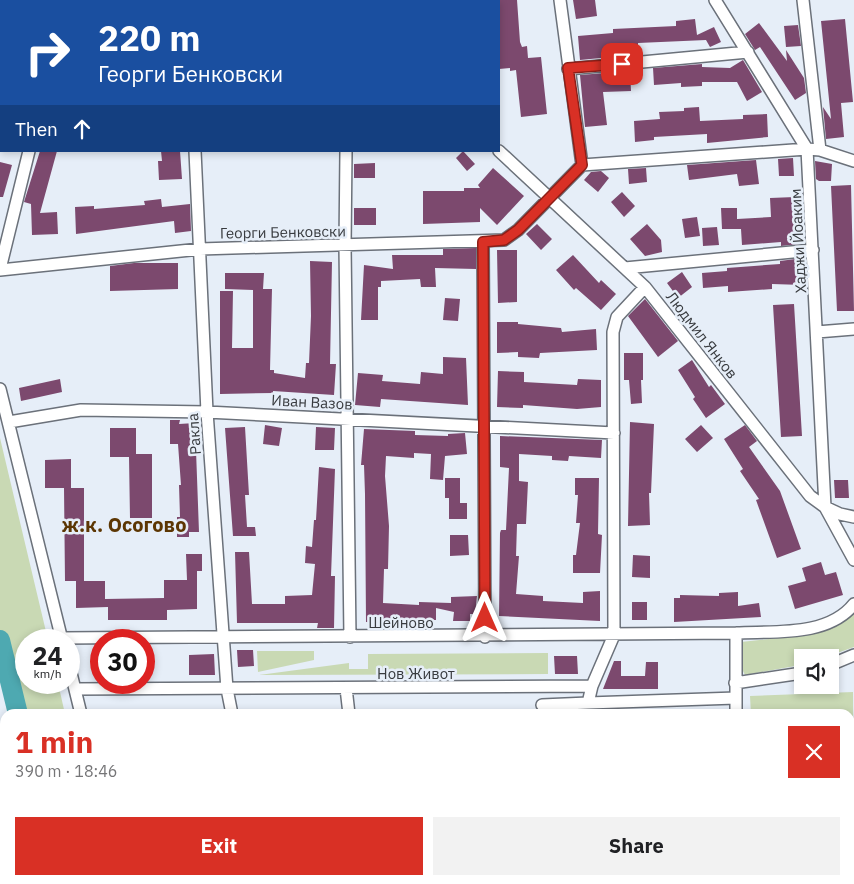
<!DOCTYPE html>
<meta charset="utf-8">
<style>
body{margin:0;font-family:"IBM Plex Sans",sans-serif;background:#f2f2f2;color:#202124;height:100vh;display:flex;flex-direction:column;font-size:19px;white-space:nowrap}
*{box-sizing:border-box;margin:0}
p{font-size:16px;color:#757577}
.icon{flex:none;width:28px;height:28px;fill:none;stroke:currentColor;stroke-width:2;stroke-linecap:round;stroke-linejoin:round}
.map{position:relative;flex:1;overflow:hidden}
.panel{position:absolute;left:0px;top:709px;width:855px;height:176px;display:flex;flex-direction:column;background:#fff;border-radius:15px 15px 0 0;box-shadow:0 2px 8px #0003}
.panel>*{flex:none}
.hud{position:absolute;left:0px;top:0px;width:500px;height:152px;box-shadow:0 2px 8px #0003;background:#1a4fa0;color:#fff;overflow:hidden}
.tools{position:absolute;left:794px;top:649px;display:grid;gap:10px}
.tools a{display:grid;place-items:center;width:45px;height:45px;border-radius:0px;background:#fff;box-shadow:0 2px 8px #0003;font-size:25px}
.speed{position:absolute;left:15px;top:629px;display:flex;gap:10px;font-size:25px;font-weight:700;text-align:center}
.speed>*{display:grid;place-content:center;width:65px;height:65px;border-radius:50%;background:#fff;box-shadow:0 2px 8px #0003;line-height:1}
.speed small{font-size:12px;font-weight:400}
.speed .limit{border:8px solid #d22;background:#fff;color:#111}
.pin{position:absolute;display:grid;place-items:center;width:42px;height:42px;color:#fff;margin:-21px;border-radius:10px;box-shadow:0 2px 8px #0006}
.me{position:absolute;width:55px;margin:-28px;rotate:0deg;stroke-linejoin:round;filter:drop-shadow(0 0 4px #0008)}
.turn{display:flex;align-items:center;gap:18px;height:105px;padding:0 15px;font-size:22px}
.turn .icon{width:65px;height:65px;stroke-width:2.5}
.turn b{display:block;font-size:35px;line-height:42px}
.then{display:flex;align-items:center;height:48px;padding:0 15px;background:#0003;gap:10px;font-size:19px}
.round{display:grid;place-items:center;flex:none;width:52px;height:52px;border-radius:0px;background:#f2f2f2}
.headline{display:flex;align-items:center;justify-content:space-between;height:85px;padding:0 15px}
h1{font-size:30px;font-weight:700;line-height:38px;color:#d93025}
.button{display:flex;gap:10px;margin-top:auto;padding:10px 15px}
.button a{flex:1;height:58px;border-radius:0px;background:#d93025;color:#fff;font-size:20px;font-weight:700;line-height:58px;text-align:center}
.button a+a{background:#f2f2f2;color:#202124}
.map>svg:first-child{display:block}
</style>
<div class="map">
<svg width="854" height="884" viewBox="0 0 854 884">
<rect width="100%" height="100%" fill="#e6eef8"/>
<path fill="#c9d9b4" d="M0 438 48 640H26V682L58 683 65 714H16L0 647Z
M854 611V647L826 657 802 658V664L795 666 745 675 742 669 741 642 808 635 822 630Z
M257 651H314V660L258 672Z
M548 653V674L259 675 349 663V669H368V654Z
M853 692 854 846H850V714H751L750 696Z"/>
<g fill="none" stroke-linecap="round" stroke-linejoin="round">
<path stroke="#4ea9b1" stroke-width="20" d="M0 640 18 714
M57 880 58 884"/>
</g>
<path fill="#7c496e" d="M499 0H517L520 42 522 47 527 46 528 58 541 57 547 114 521 117 516 70 510 71V68L499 69Z
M573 0H595L597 16 576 19Z
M695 19 697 35 714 27 721 42 710 47 706 40 638 43V47L606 50 607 54 601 55V58L580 60 578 36 613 33V29L676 26V21Z
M845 19 853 102 841 103 844 137 826 139 823 107 831 119 821 21Z
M759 23 787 61 786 50 804 78 806 93 795 100 760 47 755 50 745 34Z
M798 25 801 46 786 47 784 26Z
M743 60 762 92 747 101 737 82H702V86L681 87V83L654 85 653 68 702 64V67L730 68Z
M630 71 631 91 603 92 607 125 585 127 580 75Z
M699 107 700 121 743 119V115L767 114 768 137 707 143V134L654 137V140L635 142 634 121 660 119 659 112 684 111V108Z
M40 151H57L40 213 57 212 58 234 32 235 31 204 24 202Z
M161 151H180L182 179 159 180 158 161H162Z
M463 151 475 164 467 171 456 158Z
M793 158 794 176H779L778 159Z
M756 160 759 184 739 186 737 174 689 180 687 165Z
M815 161 832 164 831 181H819L816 179Z
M0 162 12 165 3 197H0Z
M375 163V178H354V164Z
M493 168 524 196 497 225 480 208V222L423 224V191H464V188H480L478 185Z
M646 168 647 182 629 184 628 169Z
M601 171 609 178 598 192 584 180 591 172Z
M851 185 854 311H837L831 186Z
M622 192 635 206 624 217 611 202Z
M795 197 799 244 781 246V242L742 245 741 229H722L721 208H737V219L771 217 770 198Z
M161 199 162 207 190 204 191 231 175 233 174 221 76 234 75 207 94 206V209L145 205 144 201Z
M354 208H376V225H354Z
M697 217 700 236 685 238 682 219Z
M537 224 552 239 541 250 526 234Z
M647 224 661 240 662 252 645 256 630 239Z
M717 227 719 245 703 246 702 228Z
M476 248V269L435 268 436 287H421L420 279 381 281V287H378V320H361L364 265 393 269 392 255H443V249Z
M497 250H517V302L498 303Z
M573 255 599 283 601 280 616 294 601 310 576 288 574 290 556 270Z
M803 258V285L772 284V289L728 292V286L703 288 702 273 727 271V268L780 264V261Z
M310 261 332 262 330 364H336L334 395 273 391V393L220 394V291H233L232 348H253V290L225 289V273H264L263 289H272L270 370H274V373L305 378 306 363H309L311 316Z
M134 263H178V289L110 291V266Z
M682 272 692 287 678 298 667 283Z
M445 298 460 299 458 321 443 320Z
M645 299 678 341 658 357 628 316Z
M794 304 802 436 781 437 773 305Z
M497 322H518V324L561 328 562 332 596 329 597 350 540 353 539 358 518 357V352L497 353Z
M624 353H643V380H641L642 403 631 404 629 380H624Z
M443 357 466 358 468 405 381 399 380 407 355 405 358 373 383 375 382 381 420 384 421 372 443 374Z
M692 360 709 387 711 385 725 404 706 418 693 399 695 397 678 370Z
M498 371 524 372V382L577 385 578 379 601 380V407L577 409 523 405V408L497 407Z
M60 379 62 392 21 401 19 388Z
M170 420H180L179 424 195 423 199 532H189V537H177V517H180L179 485H181L178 444H170Z
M630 422 654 424 651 493H649L650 525 628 526Z
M265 425 282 428 279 446 263 444Z
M701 425 713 438 697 452 685 439Z
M745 425 757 441 749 447 780 491 801 549 777 558 756 500 759 499 740 471 743 469 724 439Z
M245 427 249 495H245L247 527H255L256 536H233L225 428Z
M316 427 335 428 334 450H315Z
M110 428H136V454H152V518H130L129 457H110Z
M364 429 415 431V435L448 436V434L465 433 467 454 445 456 443 480 430 479 431 454 414 453V458L386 456 385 476 389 526 388 569H384L383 603 419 605V602L451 603V597L477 596 475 614H470V621H453L454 612 436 608V620H413V624L366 622 365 494 364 465H361Z
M500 436 602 440 601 458 569 456 568 461 552 460V456L519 454V481L528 482 526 524H517L516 556H519L516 594 543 596V601L583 603V592L600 591V621L499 616 500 533 501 530H506L509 468 500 467Z
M71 459V488H45V460Z
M319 467 335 469 331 576H335L334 628H317L318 623H237L235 552H249L252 604H285V596L312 595 315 564 305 563 306 546 312 547 314 520H316Z
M445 478H460V503H467V519H449V498H445Z
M575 478H599L598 534 602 535 600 573H573V555H576L580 523H576L578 495H575Z
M834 480H848L849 498H835Z
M64 488H84V581H105V599L164 598V580H187L186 554H202V571H197V609L167 610V620H108V607L76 608V581H65Z
M450 535H468L469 555 450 556Z
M633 555 650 556V578L632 577Z
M821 562 825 575 836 572 843 595 795 609 788 586 806 581 802 568Z
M738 592V606L759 603 761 617 674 622V598H680V595L719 596V593Z
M632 602H647V620H632Z
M237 650H253L254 666 238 667Z
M214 654 215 675H189V655Z
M554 656H577L578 674H555Z
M614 661H621V676H645L646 662H658V689H603Z"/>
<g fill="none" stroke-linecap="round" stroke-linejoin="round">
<g stroke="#6b717a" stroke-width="14">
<path id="minor" d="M188 0V1
M332 0 334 1
M560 0 582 165
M715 0 807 149 825 507
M803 0 820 150
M67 1V0
M431 1 432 0
M568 69 748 52
M195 151 207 412 227 689 232 714
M346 151 345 246 350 637
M499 151 645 287 810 496 825 507 854 560
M483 242 485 637
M625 268 813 250
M0 269 29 151
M0 270 200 249 504 240 518 230 582 165 807 149 820 150 854 161
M817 332 854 329
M0 389 62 640
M9 422 81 410 207 412 614 433
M825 507 840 514 854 517
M736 633V714
M62 638 736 633C774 631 828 637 854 604
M69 665 81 714
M830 665 854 655
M735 683 802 673
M592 686 614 635 613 332 617 317 645 287
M346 688 349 714
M75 689 592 686 588 703 736 698
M542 705 588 703
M0 782 5 803
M0 878 1 884
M23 880V884
M120 880 121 884
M266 880V884
M366 880V884
M548 880V884
M741 880V884
M450 884V880"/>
</g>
<use href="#minor" stroke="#fff" stroke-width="11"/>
</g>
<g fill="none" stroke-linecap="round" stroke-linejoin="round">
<g stroke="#8d1f18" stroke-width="12">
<path id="route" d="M485 618 483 242 504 240 518 230 582 165 568 68 622 64"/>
</g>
<use href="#route" stroke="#d93025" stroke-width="9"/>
</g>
<g text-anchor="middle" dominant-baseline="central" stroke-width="5" stroke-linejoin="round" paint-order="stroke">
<g font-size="15" fill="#383b3f" stroke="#e6eef8">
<text transform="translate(283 232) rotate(-1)">Георги Бенковски</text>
<text transform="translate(798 241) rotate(-93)">Хаджи Йоаким</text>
<text transform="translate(702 335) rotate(52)">Людмил Янков</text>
<text transform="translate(312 402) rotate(3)">Иван Вазов</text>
<text transform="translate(194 434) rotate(-94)">Ракла</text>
<text x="401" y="622">Шейново</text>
<text x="416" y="673">Нов Живот</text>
</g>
<g font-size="20" font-weight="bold" fill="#5c3603" stroke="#e6eef8">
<text x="124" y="524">ж.к. Осогово</text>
</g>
</g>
</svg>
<div class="tools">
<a><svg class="icon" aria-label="sound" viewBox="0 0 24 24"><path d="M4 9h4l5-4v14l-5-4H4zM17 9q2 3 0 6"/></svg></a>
</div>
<div class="speed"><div>24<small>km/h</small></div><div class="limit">30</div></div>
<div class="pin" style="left:622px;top:64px;background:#d93025"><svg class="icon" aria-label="arrive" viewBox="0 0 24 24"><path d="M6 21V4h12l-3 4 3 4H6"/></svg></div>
<svg class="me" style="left:485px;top:618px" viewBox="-20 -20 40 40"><path d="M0-17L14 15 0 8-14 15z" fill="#d93025" stroke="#fff" stroke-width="4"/></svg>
<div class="hud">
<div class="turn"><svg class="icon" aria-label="right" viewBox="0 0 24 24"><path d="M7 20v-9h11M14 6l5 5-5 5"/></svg><div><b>220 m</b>Георги Бенковски</div></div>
<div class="then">Then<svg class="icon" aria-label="ahead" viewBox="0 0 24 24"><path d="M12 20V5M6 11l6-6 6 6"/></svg></div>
</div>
<section class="panel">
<div class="headline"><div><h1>1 min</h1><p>390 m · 18:46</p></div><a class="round" style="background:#d93025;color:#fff"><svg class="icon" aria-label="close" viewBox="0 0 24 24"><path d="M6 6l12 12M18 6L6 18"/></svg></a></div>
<div class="button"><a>Exit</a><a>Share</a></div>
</section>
</div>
